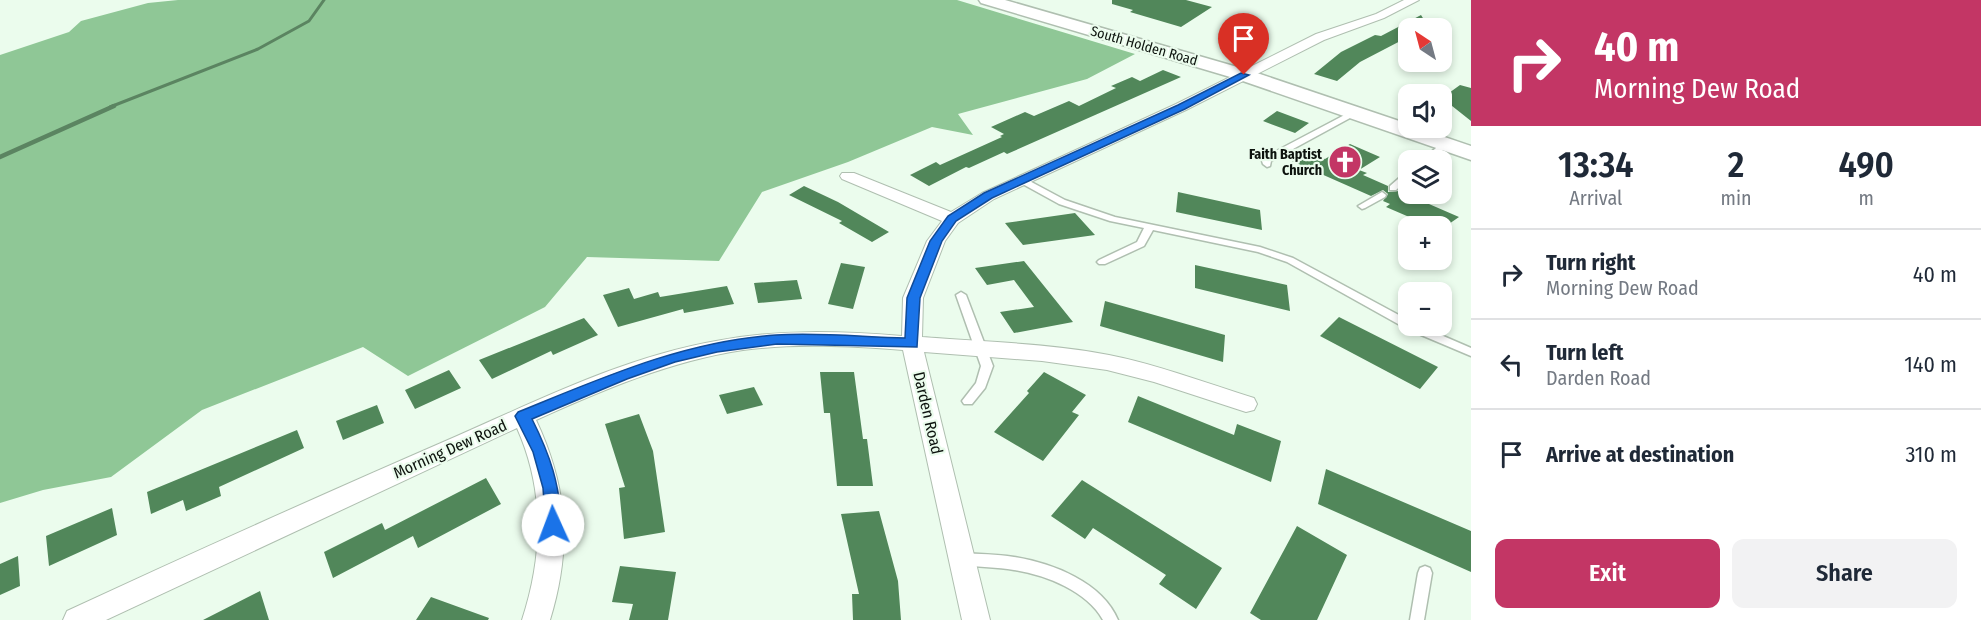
<!DOCTYPE html>
<meta charset="utf-8">
<style>
body{margin:0;font-family:"Fira Sans Condensed",sans-serif;background:#f2f2f3;color:#1f2937;height:100vh;display:flex;flex-direction:column;font-size:22px;white-space:nowrap}
*{box-sizing:border-box;margin:0}
p{font-size:20px;color:#747a83}
.icon{flex:none;width:33px;height:33px;fill:none;stroke:currentColor;stroke-width:2;stroke-linecap:round;stroke-linejoin:round}
.map{position:relative;flex:1;overflow:hidden}
.side{display:flex;flex-direction:column;background:#fff;width:510px}
.side>*{flex:none}
.hud{background:#c33665;color:#fff;overflow:hidden}
.needle{width:39px;rotate:324deg}
.controls{position:absolute;left:1398px;top:18px;display:grid;gap:12px}
.controls a{display:grid;place-items:center;width:54px;height:54px;border-radius:12px;background:#fff;box-shadow:0 3px 9px #0003;font-size:30px}
.pin{position:absolute;display:grid;place-items:center;width:51px;height:51px;color:#fff;margin:-62px -26px;border-radius:50% 50% 50% 0;rotate:-45deg;box-shadow:0 0 6px #0007}
.pin .icon{rotate:45deg}
.me{position:absolute;width:66px;margin:-33px;rotate:358deg;stroke-linejoin:round;filter:drop-shadow(0 0 4px #0008)}
.turn{display:flex;align-items:center;gap:21px;height:126px;padding:0 24px;font-size:27px}
.turn .icon{width:78px;height:78px;stroke-width:2.5}
.turn b{display:block;font-size:42px;line-height:51px}
.eta{display:flex;justify-content:space-evenly;align-items:center;height:102px;text-align:center}
.eta b{font-size:36px;font-weight:600;line-height:42px}
.button{display:flex;gap:12px;margin-top:auto;padding:12px 24px}
.button a{flex:1;height:69px;border-radius:12px;background:#c33665;color:#fff;font-size:24px;font-weight:600;line-height:69px;text-align:center}
.button a+a{background:#f2f2f3;color:#1f2937}
ul{padding:0;list-style:none}
li{display:flex;align-items:center;gap:18px;height:90px;padding:0 24px;border-top:2px solid #e0e1e3}
li div{flex:1}
li b{display:block;font-size:22px}
li em{font-style:normal}
main{display:flex;flex:1;min-height:0}
.map>svg:first-child{display:block}
</style>
<main>
<div class="map">
<svg width="1471" height="620" viewBox="0 0 1471 620">
<rect width="100%" height="100%" fill="#ebfced"/>
<path fill="#8fc796" d="M178 0H957L1135 54 1087 79 958 114 973 135 932 127 848 162 762 192 719 261 587 257 545 307 408 376 363 347 202 410 111 477 43 490 0 503V55L69 32 81 21 148 3Z"/>
<g fill="none" stroke-linecap="round" stroke-linejoin="round">
<path stroke="#5b8461" stroke-width="3" d="M110 107 258 49 309 21 324 0"/>
<path stroke="#5b8461" stroke-width="4.5" d="M0 157 114 106"/>
</g>
<path fill="#51875a" d="M1112 0H1186L1212 7 1181 27 1130 12 1133 10 1112 4Z
M1421 15 1428 26 1408 28V37L1360 62 1337 81 1314 74 1341 52 1375 35 1381 36Z
M1163 70 1181 77 1007 154 1004 152 969 168 966 167 929 186 910 175 936 162 940 165 1002 137 1000 136 1004 134 991 127 1025 112 1034 116 1069 101 1079 106 1116 88 1111 86 1132 77 1140 81Z
M1460 85 1471 88V121L1442 98Z
M1277 111 1309 123 1295 133 1263 121Z
M1350 144 1380 157 1359 170 1367 173 1363 175 1388 186V192L1399 191 1459 217 1446 226H1430L1386 207 1390 204 1383 201 1388 194 1383 190 1371 196 1285 158 1300 149 1325 159Z
M804 186 838 202 889 232 872 242 839 223 842 221 789 195Z
M1178 192 1260 210 1262 230 1176 212Z
M1075 213 1095 235 1023 245 1005 223Z
M1024 261 1073 322 1014 333 1000 312 1034 307 1014 280 987 285 975 268Z
M841 263 865 267 853 309 828 304Z
M1195 265 1287 285 1290 311 1195 288Z
M797 280 802 299 758 303 754 283Z
M727 286 734 304 684 313 683 309 618 327 603 295 629 288 634 299 658 292 660 297Z
M1105 301 1225 335 1223 362 1100 326Z
M1339 317 1438 367 1420 389 1320 336Z
M584 318 598 335 553 355 551 351 492 379 479 360Z
M449 370 461 388 415 409 405 390Z
M820 372H854L863 439H867L873 486H837L830 413H824Z
M1044 372 1086 395 1072 412 1079 415 1043 461 994 432 1029 393 1027 391Z
M754 387 763 405 727 414 719 395Z
M1138 396 1234 435 1237 424 1281 441 1271 482 1128 422Z
M377 405 384 423 343 440 336 421Z
M639 414 653 451 665 532 624 539 619 488 625 487 605 424Z
M297 430 304 448 219 487 221 496 186 511 183 500 151 514 147 492Z
M1326 469 1471 531V572L1318 504Z
M486 478 501 504 418 548 413 536 333 578 324 552 382 523 385 530Z
M1082 480 1222 568 1196 609 1159 584 1166 575 1093 528 1085 539 1051 516Z
M112 508 117 535 49 566 46 536Z
M879 511 898 581 901 620H853L852 594H859L841 514Z
M1297 526 1347 555 1317 620H1261L1250 613Z
M18 556 20 586 0 595V564Z
M620 566 676 572 668 620H629L633 604 612 602Z
M260 591 269 620H203Z
M431 597 489 618 488 620H416Z"/>
<g fill="none" stroke-linecap="round" stroke-linejoin="round">
<g stroke="#afbfb0" stroke-width="3">
<path id="lane" d="M1354 110 1361 112 1271 161 1270 166 1267 167 1263 164 1262 161 1265 157Z
M1443 142H1449L1450 144 1431 160H1422Z
M1405 173H1408V179L1396 190H1390V186Z
M1022 177 1065 200 1115 217 1260 247 1293 258 1408 320V326H1420L1471 348V356L1407 329 1287 262 1258 252 1153 230 1144 246 1105 264H1099L1097 262 1099 260 1137 242 1144 228 1110 221 1059 204 1019 182 1018 180Z
M1382 192 1386 195 1385 197 1365 208 1362 209 1358 206Z
M961 292 966 295 993 366 985 388 972 404H964L962 401 976 383 981 366 956 295Z
M962 553C979 554 997 554 1014 557 1052 563 1102 582 1118 620H1103C1087 591 1046 575 1014 570 997 567 979 567 962 565L957 563 955 559 957 555Z
M1425 566 1430 568 1432 573 1424 620H1410L1418 573 1420 568Z"/>
</g>
<g stroke="#afbfb0" stroke-width="2">
<path id="street" d="M1404 0H1419L1384 18 1324 40 1186 110 994 199 958 223 945 241 923 298 922 337C984 342 1048 343 1109 355 1159 365 1206 383 1254 398L1257 404 1254 410 1246 412 1154 382 1107 370 1042 361 924 352 990 620H962L903 350C850 346 796 343 743 350 670 361 603 390 536 420 568 488 572 548 550 620H522C543 556 545 491 517 428L106 620H63L67 611C196 551 326 493 457 436 541 399 625 357 716 341 778 329 840 331 902 336L903 298 927 241 942 221 842 179 840 176 842 173H854L951 212 982 193 1176 104 1316 34 1376 14Z"/>
</g>
<g stroke="#afbfb0" stroke-width="3">
<path id="secondary" d="M979 0H1005L1251 71 1408 124V128H1418L1471 146V160L1237 79 981 3Z"/>
</g>
<use href="#lane" fill="#fff" fill-rule="evenodd"/>
<use href="#street" fill="#fff" fill-rule="evenodd"/>
<use href="#secondary" fill="#fff" fill-rule="evenodd"/>
</g>
<path fill="#1a73e8" stroke="#114b97" stroke-width="1.5" d="M1241 73 1249 75 1185 109 992 198 956 221 942 241 920 298 917 347 777 344 717 352 675 362 627 379 532 419C551 457 559 483 562 525L559 530 553 532 546 530 543 488 533 452 515 416 518 412C602 378 684 341 776 335 818 332 863 337 905 338L907 298 930 241 948 216 984 193 1178 105Z"/>
<defs>
<g id="church-disc" transform="scale(1.725)"><circle r="9.5" fill="#c33665" stroke="#ebfced"/><path d="M-1.2-6h2.4v3.5h3.3v2.4h-3.3V6h-2.4V-.1h-3.3v-2.4h3.3Z" fill="#fff"/></g>
</defs>
<g fill-rule="evenodd">
<use href="#church-disc" x="1345" y="162"/>
</g>
<g text-anchor="middle" dominant-baseline="central" stroke-width="4.5" stroke-linejoin="round" paint-order="stroke">
<g font-size="14" fill="#0d130e" stroke="#ebfced">
<text transform="translate(1144 46) rotate(16)">South Holden Road</text>
</g>
<g font-size="14" font-weight="bold" fill="#0d130e" stroke="#ebfced" text-anchor="end">
<text x="1322" y="154">Faith Baptist<tspan x="1322" dy="16">Church</tspan></text>
</g>
<g font-size="16" fill="#0d130e" stroke="#ebfced">
<text transform="translate(928 413) rotate(77)">Darden Road</text>
<text transform="translate(450 449) rotate(-24)">Morning Dew Road</text>
</g>
</g>
</svg>
<div class="controls">
<a><svg class="needle" viewBox="-14 -14 28 28"><path d="M0-13l5 13h-10z" fill="#e53935"/><path d="M0 13l5-13h-10z" fill="#747a83"/></svg></a>
<a><svg class="icon" aria-label="sound" viewBox="0 0 24 24"><path d="M4 9h4l5-4v14l-5-4H4zM17 9q2 3 0 6"/></svg></a>
<a><svg class="icon" aria-label="layers" viewBox="0 0 24 24"><path d="M12 4l9 5-9 5-9-5zM3 14l9 5 9-5"/></svg></a>
<a>+</a>
<a>−</a>
</div>
<div class="pin" style="left:1244px;top:75px;background:#d93025"><svg class="icon" aria-label="arrive" viewBox="0 0 24 24"><path d="M6 21V4h12l-3 4 3 4H6"/></svg></div>
<svg class="me" style="left:553px;top:525px" viewBox="-20 -20 40 40"><circle r="19" fill="#fff"/><path d="M0-13L10 11 0 6-10 11z" fill="#1a73e8"/></svg>
</div>
<section class="side">
<div class="hud">
<div class="turn"><svg class="icon" aria-label="right" viewBox="0 0 24 24"><path d="M7 20v-9h11M14 6l5 5-5 5"/></svg><div><b>40 m</b>Morning Dew Road</div></div>
</div>
<div class="eta">
<div><b>13:34</b><p>Arrival</p></div>
<div><b>2</b><p>min</p></div>
<div><b>490</b><p>m</p></div>
</div>
<ul>
<li><svg class="icon" aria-label="right" viewBox="0 0 24 24"><path d="M7 20v-9h11M14 6l5 5-5 5"/></svg><div><b>Turn right</b><p>Morning Dew Road</p></div><em>40 m</em></li>
<li><svg class="icon" aria-label="left" viewBox="0 0 24 24"><path d="M17 20v-9H6M10 6l-5 5 5 5"/></svg><div><b>Turn left</b><p>Darden Road</p></div><em>140 m</em></li>
<li><svg class="icon" aria-label="arrive" viewBox="0 0 24 24"><path d="M6 21V4h12l-3 4 3 4H6"/></svg><div><b>Arrive at destination</b></div><em>310 m</em></li>
</ul>
<div class="button"><a>Exit</a><a>Share</a></div>
</section>
</main>
